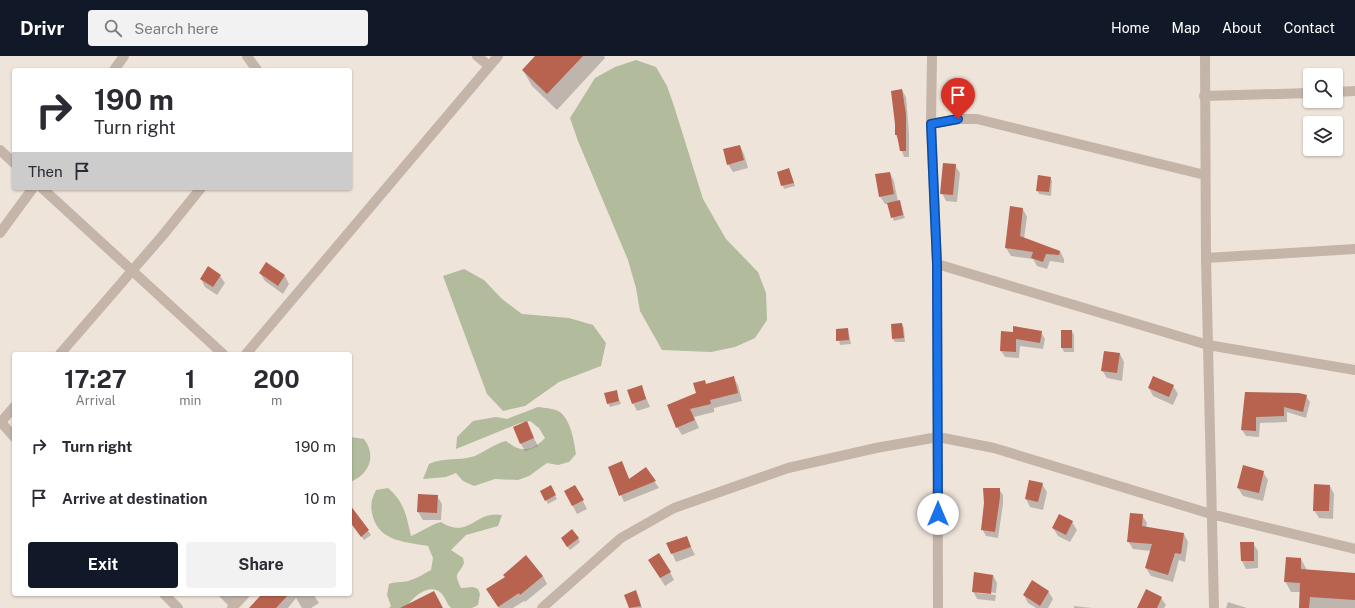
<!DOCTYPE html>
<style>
body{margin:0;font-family:"Public Sans",sans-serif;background:#f2f2f3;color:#2b2b33;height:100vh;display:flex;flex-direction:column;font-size:15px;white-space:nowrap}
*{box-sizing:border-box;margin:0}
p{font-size:13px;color:#7c7c81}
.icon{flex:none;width:22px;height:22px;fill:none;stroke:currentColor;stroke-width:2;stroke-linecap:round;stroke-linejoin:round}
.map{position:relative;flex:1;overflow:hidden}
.drawer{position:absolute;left:12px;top:296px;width:340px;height:244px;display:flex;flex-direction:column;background:#fff;border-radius:4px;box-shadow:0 1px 3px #0004}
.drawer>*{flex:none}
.hud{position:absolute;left:12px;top:12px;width:340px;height:122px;border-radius:4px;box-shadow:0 1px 3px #0004;background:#fff;color:#2b2b33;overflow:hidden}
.buttons{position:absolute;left:1303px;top:12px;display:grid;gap:8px}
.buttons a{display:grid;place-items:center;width:40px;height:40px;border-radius:4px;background:#fff;box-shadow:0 1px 3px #0004;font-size:20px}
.pin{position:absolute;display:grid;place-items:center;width:34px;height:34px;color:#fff;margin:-41px -17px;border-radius:50% 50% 50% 0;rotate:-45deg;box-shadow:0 0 4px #0007}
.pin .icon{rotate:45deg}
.me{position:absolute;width:44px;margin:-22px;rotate:0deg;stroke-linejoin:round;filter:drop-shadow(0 0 3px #0008)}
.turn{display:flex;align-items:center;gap:14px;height:84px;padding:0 16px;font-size:18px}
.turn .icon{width:52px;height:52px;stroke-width:2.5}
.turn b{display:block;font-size:28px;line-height:34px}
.then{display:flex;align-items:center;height:38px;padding:0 16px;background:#0003;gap:8px;font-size:15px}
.eta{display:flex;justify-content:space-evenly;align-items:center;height:68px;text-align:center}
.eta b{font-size:24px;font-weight:700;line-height:28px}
.button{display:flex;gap:8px;margin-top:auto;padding:8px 16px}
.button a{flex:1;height:46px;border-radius:4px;background:#111827;color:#fff;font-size:16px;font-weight:700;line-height:46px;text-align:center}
.button a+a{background:#f2f2f3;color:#2b2b33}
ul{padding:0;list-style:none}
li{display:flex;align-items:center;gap:12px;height:52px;padding:0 16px}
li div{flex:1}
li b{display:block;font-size:15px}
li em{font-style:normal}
header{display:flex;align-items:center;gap:24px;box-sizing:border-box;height:56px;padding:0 20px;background:#111827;color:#fff}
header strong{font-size:19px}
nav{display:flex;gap:22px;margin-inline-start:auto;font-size:14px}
.search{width:280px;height:36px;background:#f2f2f3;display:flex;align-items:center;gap:10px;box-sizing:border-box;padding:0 14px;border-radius:4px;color:#7c7c81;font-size:15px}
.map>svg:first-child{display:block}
</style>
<header>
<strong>Drivr</strong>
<div class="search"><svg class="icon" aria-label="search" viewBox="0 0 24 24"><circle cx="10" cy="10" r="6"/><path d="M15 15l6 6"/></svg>Search here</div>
<nav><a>Home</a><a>Map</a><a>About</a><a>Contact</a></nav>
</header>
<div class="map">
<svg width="1355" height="552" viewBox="0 0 1355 552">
<rect width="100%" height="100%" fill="#eee4da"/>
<path fill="#b2bb9c" d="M636 4 656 11 667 30 674 50 703 143 726 183 758 216 766 237 767 264 755 282 735 291 711 296 662 294 640 255 636 232 628 204 578 85 570 62 595 22 615 11Z
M464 213 484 224 502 243 522 258 569 262 593 269 606 287 601 310 559 326 525 350 503 355 487 338 443 220Z
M538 351C545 352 554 352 560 356 571 365 574 385 576 398L569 406 558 409 547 407 529 420 518 424 495 423 474 430 463 425 456 417 446 421 423 423 429 408C444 401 460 405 475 400 486 395 494 388 506 385 522 397 531 396 545 382L539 372 530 365 520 367 456 393 457 381 473 365 496 361 507 363Z
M350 381 364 383C377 400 369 419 350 426Z
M388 432C405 447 406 459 411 480 422 476 429 469 441 466 469 484 475 454 502 459L498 470 466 479 451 494 463 502 464 507C458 521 453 515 461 532L473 531 478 533 480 538 478 549 472 552H451C446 547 445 540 440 536 429 527 411 542 406 552H389L391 550 387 539 389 528C397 525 404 527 411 524 418 522 425 517 431 514L433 502 428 490C407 486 380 486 373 461 370 450 371 444 376 434Z"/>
<path fill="#0003" d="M536 0H604L605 2 557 54 532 30 523 14Z
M902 34 906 41 909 77V101H904L896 79Z
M740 90 744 98 748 112 733 116 728 108Z
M955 109 960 117 957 146 946 145 942 137Z
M789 113 795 130 784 133 778 116Z
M890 117 894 125 898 146 901 149 905 162 894 165 888 148H885L880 140Z
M1050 122 1052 125 1051 140 1039 138 1037 134Z
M1023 153 1027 161 1024 183 1060 195 1064 203V207L1050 205 1047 213 1037 210 1033 203 1011 200 1006 192Z
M266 208 285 220 289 228 283 238 265 225 260 217Z
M220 220 225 227 217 239 205 231 201 223Z
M902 268 904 272 905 286H895L893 283Z
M848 273 851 288 840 289 837 274Z
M1062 275H1072L1074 279V296H1064L1062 292Z
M1002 276H1041L1045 283 1043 293 1020 290 1019 302 1005 301 1001 295Z
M1120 298 1124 306 1122 325 1107 322 1102 314Z
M733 321 738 329 742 345 714 352V356L694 361 699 372 682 379 677 371 697 338 706 328Z
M641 330 650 351 637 355 633 347Z
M1173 330 1178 338 1173 349 1153 340 1149 332Z
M616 336 621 348 610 351 608 347Z
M1246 337 1306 340 1310 346 1306 362 1287 356V366L1260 367 1259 381 1246 380 1242 374Z
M526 367 538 390 525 395 521 388Z
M622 407 630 424 646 413 659 432 624 446 609 412Z
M1263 416 1268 424 1263 445 1243 440 1238 432Z
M1042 428 1047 436 1043 454 1030 451 1026 443Z
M575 430 587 453 577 458 565 435Z
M1330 430 1334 438 1333 463 1319 462 1314 454Z
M551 431 557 443 548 448 542 435Z
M999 433 1003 439V448L998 482 986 480 982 473Z
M437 440 442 448 441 464H423L418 456Z
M1142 459 1147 467 1146 472 1184 478 1188 486 1185 506 1179 504 1173 526 1151 520 1146 512 1151 495 1133 493 1128 485Z
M357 460 371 479 364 484 353 469Z
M1072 466 1077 474 1070 486 1058 480 1053 472Z
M686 481 695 499 676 506 668 488Z
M578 482 580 486 570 494 564 486Z
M1253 487 1258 495V512L1246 513 1242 505Z
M1301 503 1307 514 1355 518V552H1300L1301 536H1291L1285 525Z
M654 512 670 516 674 524 665 530Z
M993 519 997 527 996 537 977 535V537L996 539 995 545 977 543 973 535Z
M543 520 547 528 525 546 524 545 513 552H499L492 541Z
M1048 535 1053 543 1048 552H1036L1028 547 1024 539Z
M217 538H240L229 550Z
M263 538H313L319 547 311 552H302L296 542 288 552H257Z
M626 539H638L642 552H630Z
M1161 542 1166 549 1164 552H1138Z
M1228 546 1247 552H1226Z
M1074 550 1092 552H1074Z"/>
<path fill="#b8634f" d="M535 0H583L547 38 522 14Z
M902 33 906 58V95H900L897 79H895V68L891 35Z
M740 89 744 104 727 109 723 93Z
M943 107 956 108 953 139 940 138Z
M789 112 794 127 781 130 777 116Z
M890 116 894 138 879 141 875 118Z
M1038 119 1051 121 1049 136 1036 135Z
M900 144 903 159 891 162 887 147Z
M1010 150 1023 152 1020 180 1060 195 1059 199 1046 198 1043 206 1031 202 1033 196 1005 192Z
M266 206 285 219 278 230 259 217Z
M208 210 221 219 213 231 200 223Z
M902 267 904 282 892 283 891 268Z
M1013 270 1042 275 1040 287 1016 283V296L1000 295 1001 275 1013 276Z
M848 272 849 284 836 285V273Z
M1061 274H1072V292H1061Z
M1104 295 1120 297 1117 317 1101 315Z
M734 320 738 337 710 344 711 348 690 353 695 364 676 372 667 349 696 337 693 327 705 324 706 328Z
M1153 320 1174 329 1169 341 1148 332Z
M642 329 646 343 632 348 627 334Z
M617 334 619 345 607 348 604 337Z
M1245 336 1299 337 1307 339 1303 356 1284 351V360L1256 361V375L1241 374Z
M527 365 534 382 520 388 513 371Z
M622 405 629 423 646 411 656 425 619 440 608 411Z
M1243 409 1264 415 1259 437 1237 432Z
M1029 424 1043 427 1038 446 1025 443Z
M1314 428 1330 429 1329 455H1313Z
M551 429 556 439 545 445 540 435Z
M575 429 584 444 572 450 564 435Z
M983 432H1000V441L995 476 981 474 984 447Z
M418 438 438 439 437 457 417 456Z
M350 449 369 474 361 481 350 466Z
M1130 457 1143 458 1142 470 1184 477 1181 498 1175 497 1168 519 1145 512 1152 488 1127 486Z
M1059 458 1073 465 1066 479 1052 472Z
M572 473 579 482 567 491 561 482Z
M687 480 691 491 671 498 666 487Z
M1240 486H1254V505H1241Z
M659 497 671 516 660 522 648 504Z
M526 499 543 520 520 539 519 537 498 551 486 533 505 521 503 519Z
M1286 501 1301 502V513L1355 517V544L1310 541 1309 552H1299L1300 527 1284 526Z
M974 516 993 519 991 538 972 536Z
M1032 524 1049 535 1040 550 1023 539Z
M1146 533 1162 541 1157 552H1137Z
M636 534 641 550 629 552 624 539Z
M434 535 443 552H400Z
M262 538H289L276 552H249Z"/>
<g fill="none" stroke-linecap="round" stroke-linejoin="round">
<path stroke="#c5b4a8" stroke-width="10" d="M247 0 257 14
M477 0 489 10
M932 0 931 68 937 208 938 552
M1205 0 1206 202 1214 552
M114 14 124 0
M1336 36 1355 35
M1204 40 1310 37
M931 68 958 63H977L1205 119
M0 94 14 107
M42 132 223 298
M0 177 33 132
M1206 202 1355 193
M937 208 1208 289 1355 314
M60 298 163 179 201 132
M246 298 498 0
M0 365 14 381
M1 366 14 351
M164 538 178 552
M232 552 245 538
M542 552 621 482 674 452 788 412 876 392 938 381 994 392 1211 458 1355 493"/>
</g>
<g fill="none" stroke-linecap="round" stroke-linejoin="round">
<g stroke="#114b97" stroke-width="10">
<path id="route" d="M938 458 937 208 931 68 958 63"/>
</g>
<use href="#route" stroke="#1a73e8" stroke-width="7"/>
</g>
</svg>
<div class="buttons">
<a><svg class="icon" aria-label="search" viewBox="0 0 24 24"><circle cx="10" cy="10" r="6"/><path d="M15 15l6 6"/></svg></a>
<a><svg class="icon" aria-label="layers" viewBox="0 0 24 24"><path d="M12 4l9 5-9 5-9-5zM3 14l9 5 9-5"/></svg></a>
</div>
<div class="pin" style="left:958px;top:63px;background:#d93025"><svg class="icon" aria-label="arrive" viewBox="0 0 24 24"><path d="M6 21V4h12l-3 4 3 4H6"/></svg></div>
<svg class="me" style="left:938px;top:458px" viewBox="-20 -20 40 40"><circle r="19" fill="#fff"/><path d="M0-13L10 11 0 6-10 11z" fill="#1a73e8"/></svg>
<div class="hud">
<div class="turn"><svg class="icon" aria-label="right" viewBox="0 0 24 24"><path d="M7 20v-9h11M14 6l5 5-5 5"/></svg><div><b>190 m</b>Turn right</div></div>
<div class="then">Then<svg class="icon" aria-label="arrive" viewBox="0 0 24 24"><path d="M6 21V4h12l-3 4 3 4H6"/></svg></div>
</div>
<section class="drawer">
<div class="eta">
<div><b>17:27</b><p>Arrival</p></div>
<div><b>1</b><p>min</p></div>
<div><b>200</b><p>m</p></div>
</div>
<ul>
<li><svg class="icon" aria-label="right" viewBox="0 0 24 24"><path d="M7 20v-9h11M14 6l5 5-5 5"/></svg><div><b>Turn right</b></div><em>190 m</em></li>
<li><svg class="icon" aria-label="arrive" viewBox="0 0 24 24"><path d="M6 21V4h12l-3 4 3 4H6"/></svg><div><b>Arrive at destination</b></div><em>10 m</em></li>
</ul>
<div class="button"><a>Exit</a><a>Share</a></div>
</section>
</div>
